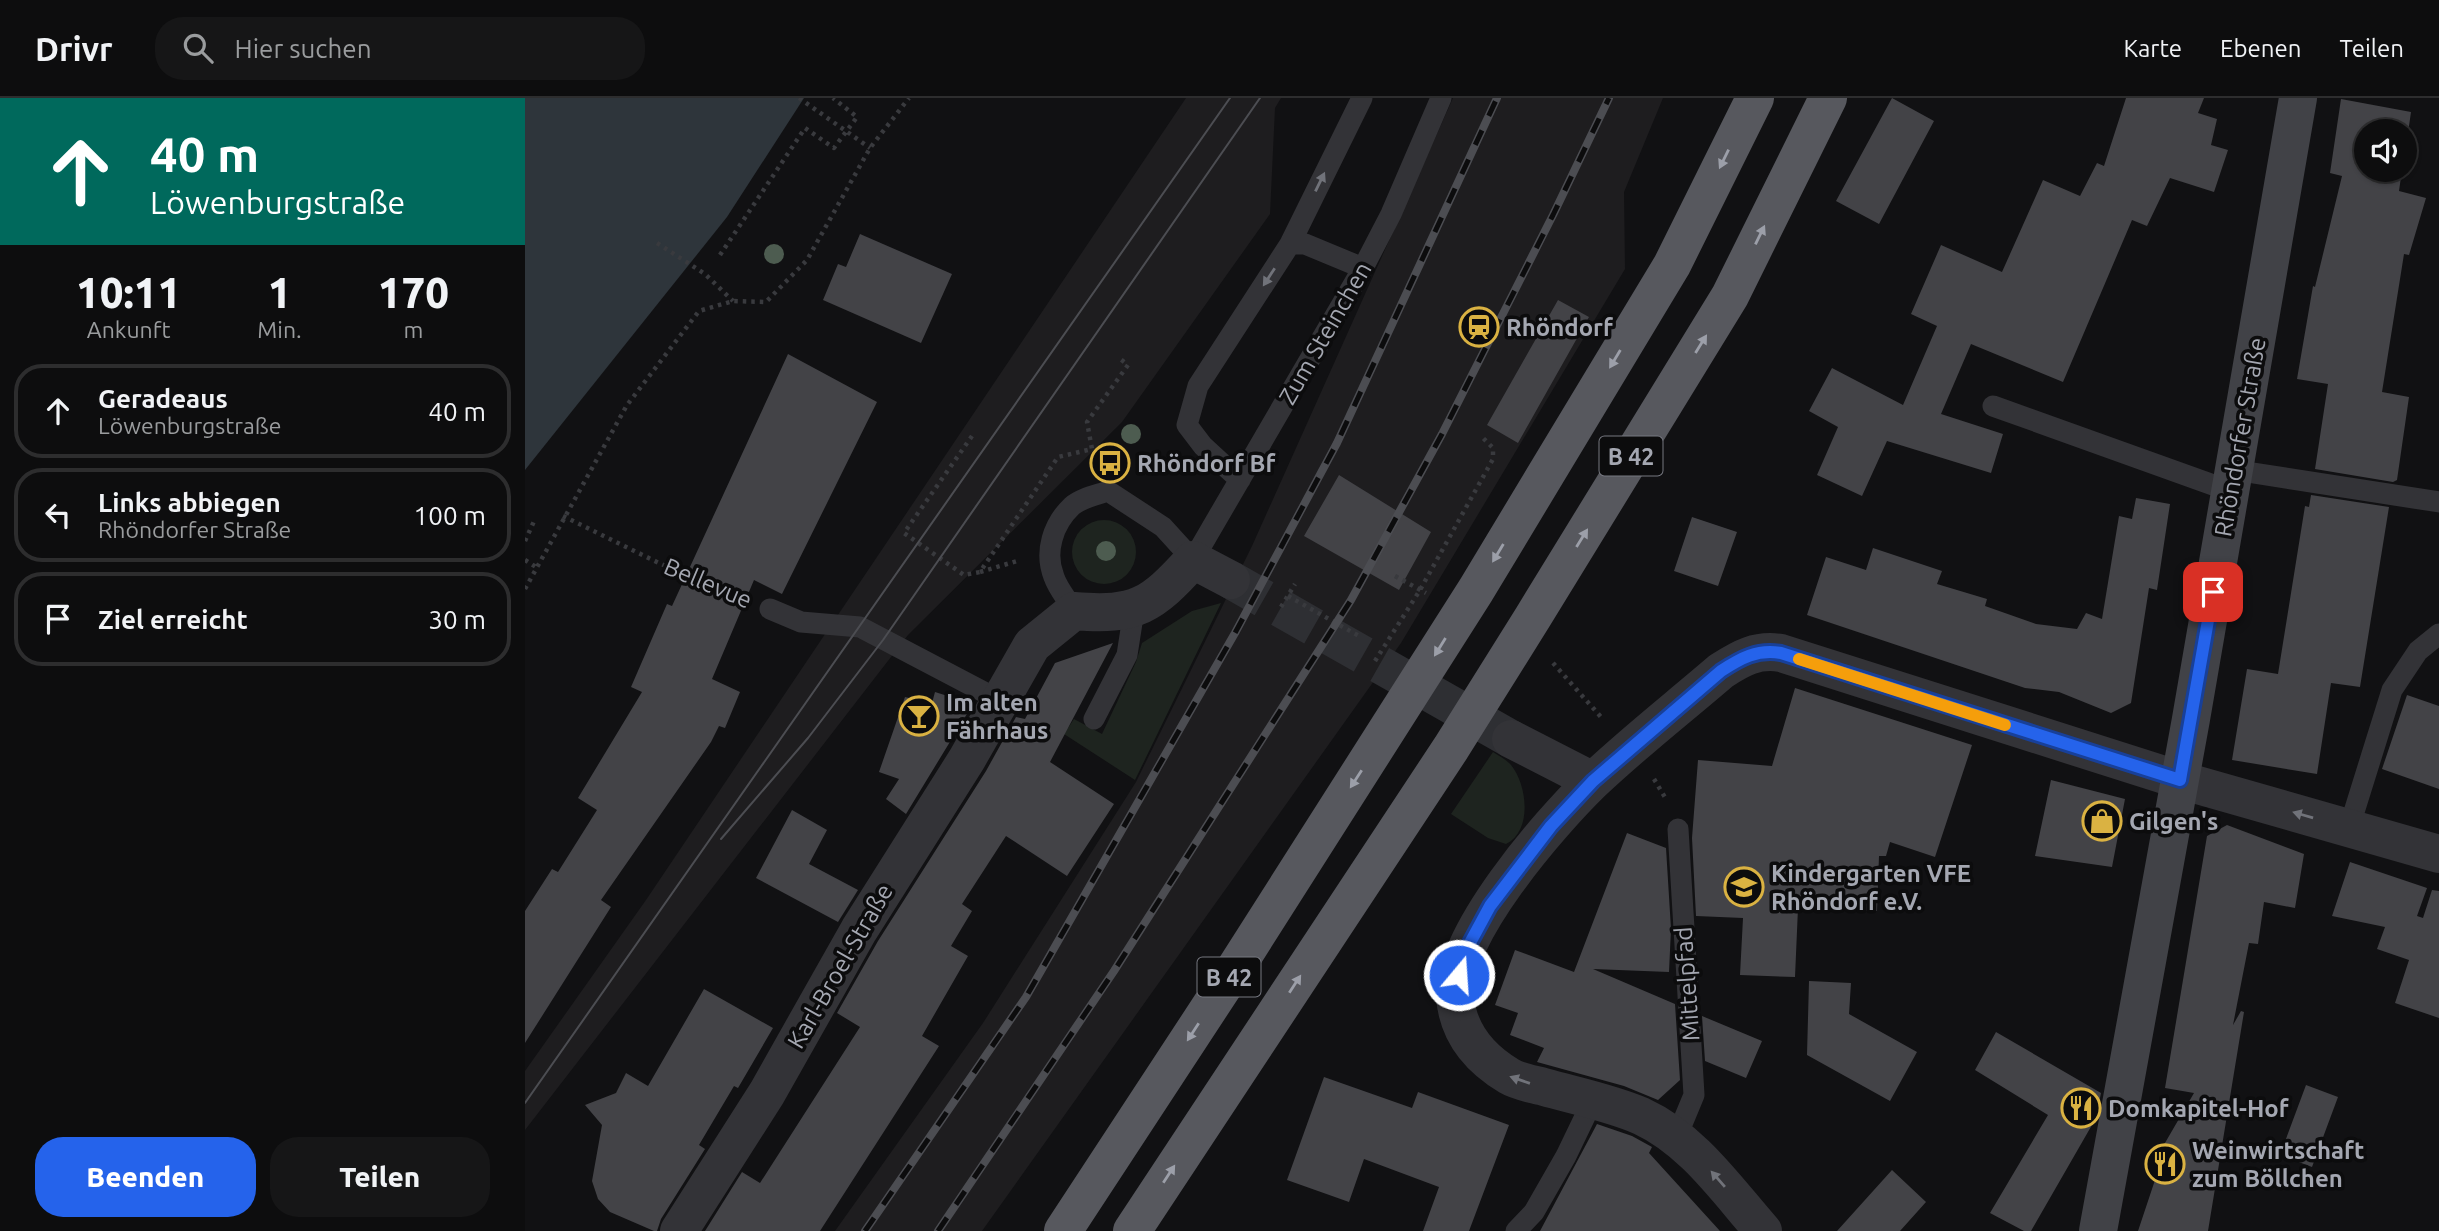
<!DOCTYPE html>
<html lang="de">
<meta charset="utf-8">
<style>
body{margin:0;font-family:Ubuntu,sans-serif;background:#161617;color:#f1f3f6;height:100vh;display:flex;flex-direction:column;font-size:26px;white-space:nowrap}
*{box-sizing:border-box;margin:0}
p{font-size:23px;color:#9a9c9e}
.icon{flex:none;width:38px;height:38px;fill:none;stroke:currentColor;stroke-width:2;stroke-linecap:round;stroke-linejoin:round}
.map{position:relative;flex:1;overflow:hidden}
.drawer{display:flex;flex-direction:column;background:#0d0d0e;width:525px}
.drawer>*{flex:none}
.hud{background:#00695c;color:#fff;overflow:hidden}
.buttons{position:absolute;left:1829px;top:21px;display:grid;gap:14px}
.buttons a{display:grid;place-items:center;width:63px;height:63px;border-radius:50%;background:#0d0d0e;box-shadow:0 2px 5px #0004,0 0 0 2px #2d2d2e;font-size:35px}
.pin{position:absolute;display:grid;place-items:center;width:60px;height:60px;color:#fff;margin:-30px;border-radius:14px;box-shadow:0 4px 10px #0006}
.me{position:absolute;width:77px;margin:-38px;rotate:18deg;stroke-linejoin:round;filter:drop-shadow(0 0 5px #0008)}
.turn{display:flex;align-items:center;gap:24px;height:147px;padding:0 35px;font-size:32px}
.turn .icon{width:91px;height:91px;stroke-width:2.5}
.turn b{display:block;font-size:49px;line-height:60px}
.eta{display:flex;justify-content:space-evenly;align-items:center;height:119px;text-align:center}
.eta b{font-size:42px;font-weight:800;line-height:49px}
.action{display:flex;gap:14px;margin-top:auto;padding:14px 35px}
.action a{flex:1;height:80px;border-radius:28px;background:#2563eb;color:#fff;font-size:28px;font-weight:800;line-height:80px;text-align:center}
.action a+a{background:#161617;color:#f1f3f6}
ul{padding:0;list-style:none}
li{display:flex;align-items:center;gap:21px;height:94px;margin:0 14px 10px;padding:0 21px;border:4px solid #2d2d2e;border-radius:28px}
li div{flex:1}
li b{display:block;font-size:26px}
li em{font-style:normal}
header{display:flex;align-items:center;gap:42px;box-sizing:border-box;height:98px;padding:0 35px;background:#0d0d0e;border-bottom:2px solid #2d2d2e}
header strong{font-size:33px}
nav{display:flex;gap:38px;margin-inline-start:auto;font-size:24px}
.search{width:490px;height:63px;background:#161617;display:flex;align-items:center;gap:18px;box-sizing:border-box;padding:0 24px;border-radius:28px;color:#9a9c9e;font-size:26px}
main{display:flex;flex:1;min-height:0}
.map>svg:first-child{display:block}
</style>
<header>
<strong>Drivr</strong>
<div class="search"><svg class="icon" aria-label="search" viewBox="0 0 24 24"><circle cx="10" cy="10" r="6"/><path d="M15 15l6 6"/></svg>Hier suchen</div>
<nav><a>Karte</a><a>Ebenen</a><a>Teilen</a></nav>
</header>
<main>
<section class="drawer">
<div class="hud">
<div class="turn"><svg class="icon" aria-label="ahead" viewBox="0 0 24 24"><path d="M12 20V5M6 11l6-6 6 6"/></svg><div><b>40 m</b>Löwenburgstraße</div></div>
</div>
<div class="eta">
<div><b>10:11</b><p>Ankunft</p></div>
<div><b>1</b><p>Min.</p></div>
<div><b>170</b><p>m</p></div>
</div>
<ul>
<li><svg class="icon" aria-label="ahead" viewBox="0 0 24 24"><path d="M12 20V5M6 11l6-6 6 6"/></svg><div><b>Geradeaus</b><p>Löwenburgstraße</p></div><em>40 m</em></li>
<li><svg class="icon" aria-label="left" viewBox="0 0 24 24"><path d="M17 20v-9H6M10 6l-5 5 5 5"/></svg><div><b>Links abbiegen</b><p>Rhöndorfer Straße</p></div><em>100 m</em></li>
<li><svg class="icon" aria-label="arrive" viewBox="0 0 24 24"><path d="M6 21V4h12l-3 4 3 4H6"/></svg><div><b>Ziel erreicht</b></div><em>30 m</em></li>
</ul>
<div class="action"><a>Beenden</a><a>Teilen</a></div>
</section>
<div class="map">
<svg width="1914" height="1133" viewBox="0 0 1914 1133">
<rect width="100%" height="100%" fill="#111113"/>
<path fill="#1e1d1f" d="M661 0H756L750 10 745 116 597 324 383 537 0 1032V973L121 802Z
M928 0H1138L1099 94 1100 171 876 545 457 1133H310L458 925 611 684 727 448Z"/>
<path fill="#1e241f" d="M547 454a32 32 0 1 1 64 0a32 32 0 1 1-64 0Z
M696 505 610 682 539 636 549 621 577 636 611 564 617 545 667 513Z
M968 654C974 658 981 661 986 667 1002 686 1008 733 981 746L963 740 926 716Z"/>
<path fill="#2e353b" d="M0 0H279L202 119 0 372Z"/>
<path fill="#434347" d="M1367 0 1409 23 1354 126 1311 103Z
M1601 0H1679L1673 15 1692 21 1686 47 1703 52 1689 94 1645 80 1622 128 1607 122 1538 284 1446 246 1416 316 1478 336 1466 375 1362 343 1337 398 1292 377 1313 329 1284 313 1307 270 1378 307 1412 228 1386 216 1416 147 1477 174 1518 82 1555 98 1572 65 1579 68Z
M1816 1 1886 14 1880 56V33H1841V72H1877L1874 93 1901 100 1884 157 1879 156 1857 294 1884 299 1872 382 1868 384 1790 371 1803 286 1772 281 1788 188 1790 189 1817 78 1805 75Z
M335 136 427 176 396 245 298 202 313 166 321 169Z
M1033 202 1064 219 993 345 962 327Z
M263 256 352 304 257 496 229 482 187 581 215 594 200 630 194 628 186 644 76 802 86 809 0 945V813L27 771 33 774 72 712 53 700 117 594 106 589 142 506 147 508Z
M814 377 906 434 874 492 779 438Z
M1786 397 1864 409 1835 589 1806 585 1792 676 1707 662 1722 571 1753 576 1780 408 1784 409Z
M1611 400 1645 406 1632 492 1624 490 1606 605 1586 615 1534 594 1500 590 1282 517 1301 459 1341 472 1348 450 1417 473 1412 486 1462 501 1460 508 1511 526 1552 531 1561 515 1577 521 1594 418 1607 421Z
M1167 419 1212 434 1193 488 1149 473Z
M588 545 525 664 589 706 542 778 481 738 437 806 447 813 426 848 443 858 397 938 414 948 295 1133H180L217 1074 235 1085 335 929 312 915 353 843 461 673 491 619 500 621 530 565Z
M1270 590 1447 647 1410 759 1365 744 1361 758H1354L1352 813 1273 810 1270 879 1215 877 1218 820 1171 818 1167 740 1173 662 1247 668Z
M410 594 448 606 381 716 361 701 374 681 354 674 380 599 407 605Z
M1882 597 1914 608V691L1857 671Z
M1526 682 1600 701 1587 769 1510 758Z
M267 712 302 732 284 766 333 792 313 824 231 780Z
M1702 727 1779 756 1770 810 1739 804 1733 846 1724 845 1708 927 1716 913 1719 914 1683 1133H1613L1633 1073 1626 1069 1669 995 1640 990 1682 738Z
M1102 735 1141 750 1146 831 1144 874 1068 871 1150 906 1155 982 1133 1002 1099 988 1012 964 1019 950 985 937 993 915 970 907 990 852 1049 874Z
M1825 764 1902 790 1892 818 1898 820 1907 792 1914 793V920L1870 905 1884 862 1852 851 1860 829 1807 818Z
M1284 883 1326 885 1324 916 1392 954 1365 1003 1282 957Z
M179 891 248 930 213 990 209 988 174 1047 180 1051 136 1121 132 1133H129L85 1114 73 1101 67 1083 77 1027 60 1007 91 995 101 975 123 988Z
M1177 918 1237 943 1221 980 1180 963Z
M1471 934 1576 995 1571 1020 1506 1133H1499L1465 1115 1523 1017 1450 972Z
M799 979 887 1010 893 994 984 1027 944 1133H898L914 1089 839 1061 824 1104 762 1082Z
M1781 987 1813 999 1787 1069 1755 1057Z
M1072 1026 1107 1038 1127 1049 1124 1055 1195 1133H1015Z
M1367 1072 1401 1104 1375 1133H1312Z"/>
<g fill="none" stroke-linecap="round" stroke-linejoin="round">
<path stroke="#2e2f33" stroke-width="38" stroke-dasharray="38 19" stroke-linecap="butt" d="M706 482 986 641"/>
<path stroke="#393a3e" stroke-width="4.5" stroke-dasharray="3.5 5" stroke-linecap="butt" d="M274 0 345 50
M132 145 180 176 208 203
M195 157 280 30 309 50 332 19 308 0
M447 338 379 435 439 477 455 474 533 359 567 351
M580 361 567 351 562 324 603 267 594 260
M38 418 136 466 215 499
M0 443 10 421
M0 462 11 469
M455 474 492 463
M870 478 901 495
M0 491 102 307 174 213 208 203 241 204 282 162 345 50 384 0
M763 498 834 538
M756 509 770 486
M850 563 895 492 968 361V350L956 338
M1028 565 1076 619
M1129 681 1141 701"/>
<path stroke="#333337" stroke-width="21" d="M765 146 837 0
M1468 308 1705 393
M1709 372 1914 404
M715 382 678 348 662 327 673 288 765 146H780L838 170
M245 511 276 524 335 529 476 603
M549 513C543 502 533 491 529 479 519 454 528 426 547 408 556 400 572 397 583 393L638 429 668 462 838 170 866 116 916 0
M569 621 602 557 609 512
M1824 730 1867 592 1893 553 1914 536
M1152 1038 1169 997 1153 731
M991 1133 1009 1114 1041 1058 1067 1004"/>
<path stroke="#333337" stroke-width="38" d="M986 641 1068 683
M154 1133 242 995 334 832 442 661 507 547 549 513C612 518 626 508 668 462L706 482
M1238 1133C1201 1091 1168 1042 1116 1018 1086 1005 1051 998 1019 989 1008 986 994 984 984 978 954 960 933 935 930 899 926 838 1025 725 1067 684 1108 645 1153 610 1196 573 1216 560 1232 551 1256 555L1655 682 1914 756"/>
<path stroke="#414247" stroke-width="38" d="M1573 1133 1666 621 1773 0"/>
<path stroke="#57585e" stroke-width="38" d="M538 1133 713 866 951 492 1147 167 1230 0
M607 1133 926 650 1008 519 1205 198 1303 0"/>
<path stroke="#4c4d52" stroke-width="2" d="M196 741 283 640 358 542 735 0
M0 1005 705 0"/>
<g stroke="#4c4d52" stroke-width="8">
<path id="rail" d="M340 1133 501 899 710 535 812 345 972 0
M413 1133 589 873 826 502 917 336 1028 117 1084 0"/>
</g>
<use href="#rail" stroke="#0c0c0d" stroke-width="5" stroke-dasharray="16" stroke-linecap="butt"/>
</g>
<g fill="#4d5c50">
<circle cx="249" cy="156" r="10"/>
<circle cx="606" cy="336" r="10"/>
<circle cx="581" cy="453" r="10"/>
</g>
<defs><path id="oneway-solid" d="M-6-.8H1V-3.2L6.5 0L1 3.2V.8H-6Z" transform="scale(1.75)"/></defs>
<g fill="#9c9fa9">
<use href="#oneway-solid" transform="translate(1199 61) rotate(116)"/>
<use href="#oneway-solid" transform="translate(1235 137) rotate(-64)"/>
<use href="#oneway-solid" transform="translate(1176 246) rotate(-58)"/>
<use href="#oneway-solid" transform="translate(1090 261) rotate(121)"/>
<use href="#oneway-solid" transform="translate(1057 440) rotate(-58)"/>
<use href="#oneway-solid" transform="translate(973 455) rotate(121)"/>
<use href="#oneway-solid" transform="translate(915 549) rotate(122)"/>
<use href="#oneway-solid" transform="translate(831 681) rotate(123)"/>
<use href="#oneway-solid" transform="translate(770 886) rotate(-57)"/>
<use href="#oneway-solid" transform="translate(668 934) rotate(123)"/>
<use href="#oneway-solid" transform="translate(644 1076) rotate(-57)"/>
</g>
<g fill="#71737a">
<use href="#oneway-solid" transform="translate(795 84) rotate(-64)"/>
<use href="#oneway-solid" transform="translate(744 179) rotate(123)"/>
<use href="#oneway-solid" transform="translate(1778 717) rotate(-164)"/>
<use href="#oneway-solid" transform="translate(995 982) rotate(-161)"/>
<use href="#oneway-solid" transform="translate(1193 1081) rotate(-131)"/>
</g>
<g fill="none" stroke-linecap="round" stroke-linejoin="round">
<g stroke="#184099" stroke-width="18">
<path id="route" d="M934 877 939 856 965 808 1026 728 1068 683 1196 573C1216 560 1232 551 1256 555L1655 682 1688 494"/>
</g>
<use href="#route" stroke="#2563eb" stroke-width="12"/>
<path stroke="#f59e0b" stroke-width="12" d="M1274 561 1480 627"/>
</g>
<defs>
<g id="station-ring" transform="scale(2.0125)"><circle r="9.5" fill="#0c0c0d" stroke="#dab242" stroke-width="1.5"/><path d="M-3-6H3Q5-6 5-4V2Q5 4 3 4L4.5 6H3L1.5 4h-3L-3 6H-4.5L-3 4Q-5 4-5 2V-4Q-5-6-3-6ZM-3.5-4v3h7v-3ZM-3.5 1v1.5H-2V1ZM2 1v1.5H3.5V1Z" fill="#dab242"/></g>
<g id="bus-ring" transform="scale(2.0125)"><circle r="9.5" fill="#0c0c0d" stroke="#dab242" stroke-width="1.5"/><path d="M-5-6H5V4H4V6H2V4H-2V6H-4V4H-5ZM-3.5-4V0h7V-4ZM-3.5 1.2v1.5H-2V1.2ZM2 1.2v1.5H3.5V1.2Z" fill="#dab242"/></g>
<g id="bar-ring" transform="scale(2.0125)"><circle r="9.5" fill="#0c0c0d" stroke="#dab242" stroke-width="1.5"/><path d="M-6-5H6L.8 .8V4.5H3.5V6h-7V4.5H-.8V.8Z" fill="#dab242"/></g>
<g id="shop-ring" transform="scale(2.0125)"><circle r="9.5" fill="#0c0c0d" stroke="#dab242" stroke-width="1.5"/><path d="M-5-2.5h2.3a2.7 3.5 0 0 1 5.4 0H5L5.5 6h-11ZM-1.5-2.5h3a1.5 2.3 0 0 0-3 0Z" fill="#dab242"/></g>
<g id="school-ring" transform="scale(2.0125)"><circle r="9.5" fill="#0c0c0d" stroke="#dab242" stroke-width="1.5"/><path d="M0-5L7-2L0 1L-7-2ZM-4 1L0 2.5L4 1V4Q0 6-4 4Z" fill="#dab242"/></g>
<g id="restaurant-ring" transform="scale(2.0125)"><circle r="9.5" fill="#0c0c0d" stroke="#dab242" stroke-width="1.5"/><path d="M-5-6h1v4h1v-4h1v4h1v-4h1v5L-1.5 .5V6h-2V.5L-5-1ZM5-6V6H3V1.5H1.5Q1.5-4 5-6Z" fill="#dab242"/></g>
</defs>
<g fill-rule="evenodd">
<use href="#station-ring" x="954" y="229"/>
<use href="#bus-ring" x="585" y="365"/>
<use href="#bar-ring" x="394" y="618"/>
<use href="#shop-ring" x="1577" y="723"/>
<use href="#school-ring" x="1219" y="789"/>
<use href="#restaurant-ring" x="1556" y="1010"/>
<use href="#restaurant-ring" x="1640" y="1066"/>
</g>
<g text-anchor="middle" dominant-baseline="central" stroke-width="7" stroke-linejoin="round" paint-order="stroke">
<g fill="#0c0c0d" stroke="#767880" stroke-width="2">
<rect x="1074.5" y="338.5" width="63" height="39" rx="5"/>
<rect x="672.5" y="859.5" width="63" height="39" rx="5"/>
</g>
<g font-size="23" font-weight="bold" fill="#a4a7b1">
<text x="1106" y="358">B 42</text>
<text x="704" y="879">B 42</text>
</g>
<g font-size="24" font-weight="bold" fill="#a4a7b1" stroke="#0c0c0d" text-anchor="start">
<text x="981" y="229">Rhöndorf</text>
<text x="612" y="365">Rhöndorf Bf</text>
<text x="421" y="604">Im alten<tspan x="421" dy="28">Fährhaus</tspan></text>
<text x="1604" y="723">Gilgen's</text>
<text x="1246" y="775">Kindergarten VFE<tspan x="1246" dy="28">Rhöndorf e.V.</tspan></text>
<text x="1583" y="1010">Domkapitel-Hof</text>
<text x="1667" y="1052">Weinwirtschaft<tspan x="1667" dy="28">zum Böllchen</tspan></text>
</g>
<g font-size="24" fill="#a4a7b1" stroke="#0c0c0d">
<text transform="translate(800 235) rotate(-60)">Zum Steinchen</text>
<text transform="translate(1715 339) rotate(-80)">Rhöndorfer Straße</text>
<text transform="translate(183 485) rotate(23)">Bellevue</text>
<text transform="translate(315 868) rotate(-60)">Karl-Broel-Straße</text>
<text transform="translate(1162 886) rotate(-94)">Mittelpfad</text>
</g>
</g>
</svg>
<div class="buttons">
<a><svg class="icon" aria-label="sound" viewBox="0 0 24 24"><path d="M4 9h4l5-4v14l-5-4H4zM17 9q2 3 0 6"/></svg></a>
</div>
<div class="pin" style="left:1688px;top:494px;background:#d93025"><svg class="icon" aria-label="arrive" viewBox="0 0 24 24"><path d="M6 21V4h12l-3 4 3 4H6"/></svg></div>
<svg class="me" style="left:934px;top:877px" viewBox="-20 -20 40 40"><circle r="17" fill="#2563eb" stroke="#fff" stroke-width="3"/><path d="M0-11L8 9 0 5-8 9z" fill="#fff"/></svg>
</div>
</main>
